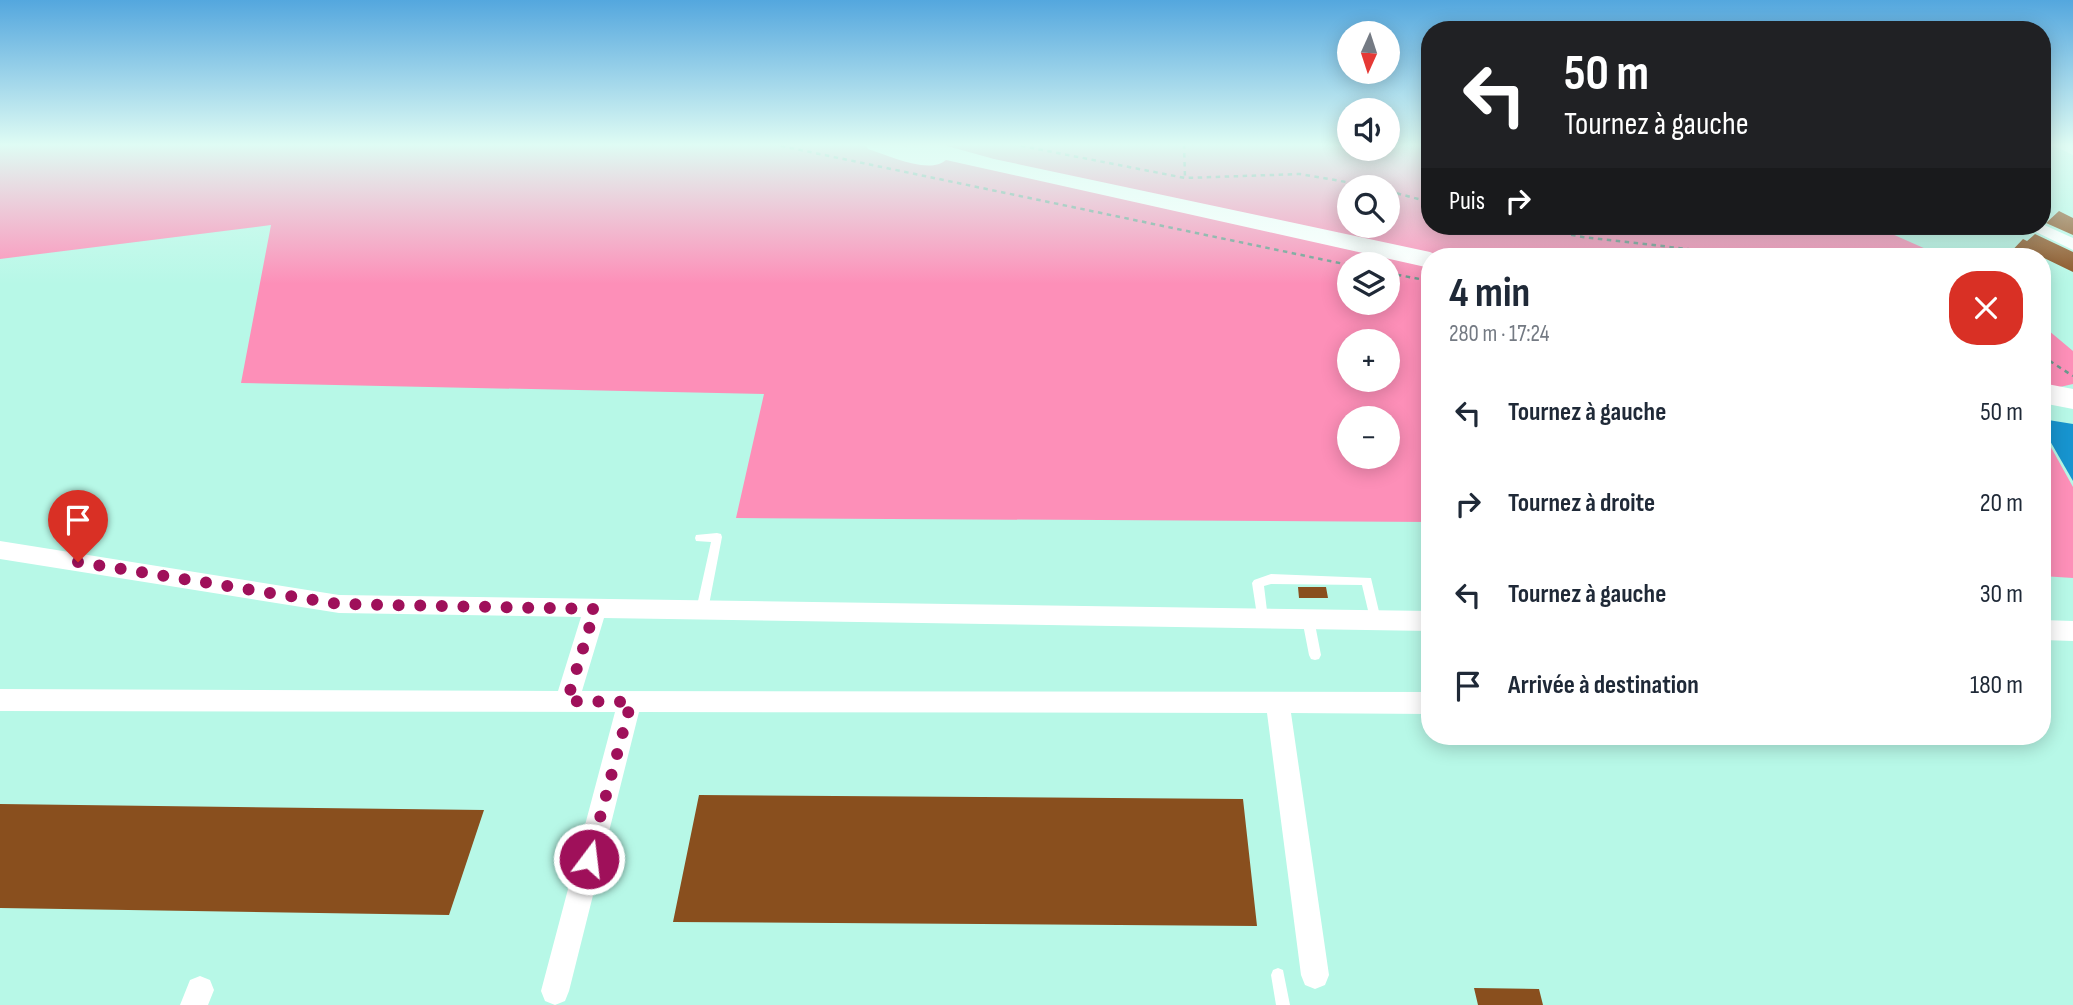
<!DOCTYPE html>
<html lang="fr">
<meta charset="utf-8">
<style>
body{margin:0;font-family:"Sofia Sans Condensed",sans-serif;background:#f2f2f3;color:#1f2937;height:100vh;display:flex;flex-direction:column;font-size:26px;white-space:nowrap}
*{box-sizing:border-box;margin:0}
p{font-size:23px;color:#747a83}
.icon{flex:none;width:38px;height:38px;fill:none;stroke:currentColor;stroke-width:2;stroke-linecap:round;stroke-linejoin:round}
.map{position:relative;flex:1;overflow:hidden}
.drawer{position:absolute;left:1421px;top:248px;width:630px;height:497px;display:flex;flex-direction:column;background:#fff;border-radius:28px;box-shadow:0 4px 18px #0003}
.drawer>*{flex:none}
.banner{position:absolute;left:1421px;top:21px;width:630px;height:214px;border-radius:28px;box-shadow:0 4px 18px #0003;background:#202124;color:#fff;overflow:hidden}
.needle{width:46px;rotate:183deg}
.buttons{position:absolute;left:1337px;top:21px;display:grid;gap:14px}
.buttons a{display:grid;place-items:center;width:63px;height:63px;border-radius:50%;background:#fff;box-shadow:0 4px 18px #0003;font-size:35px}
.pin{position:absolute;display:grid;place-items:center;width:60px;height:60px;color:#fff;margin:-72px -30px;border-radius:50% 50% 50% 0;rotate:-45deg;box-shadow:0 0 7px #0007}
.pin .icon{rotate:45deg}
.me{position:absolute;width:77px;margin:-38px;rotate:15deg;stroke-linejoin:round;filter:drop-shadow(0 0 5px #0008)}
.turn{display:flex;align-items:center;gap:24px;height:147px;padding:0 28px;font-size:32px}
.turn .icon{width:91px;height:91px;stroke-width:2.5}
.turn b{display:block;font-size:49px;line-height:60px}
.then{display:flex;align-items:center;height:66px;padding:0 28px;background:#0003;gap:14px;font-size:26px}
.round{display:grid;place-items:center;flex:none;width:74px;height:74px;border-radius:28px;background:#f2f2f3}
.headline{display:flex;align-items:center;justify-content:space-between;height:119px;padding:0 28px}
h1{font-size:42px;font-weight:700;line-height:52px}
ul{padding:0;list-style:none}
li{display:flex;align-items:center;gap:21px;height:91px;padding:0 28px}
li div{flex:1}
li b{display:block;font-size:26px}
li em{font-style:normal}
.map>svg:first-child{display:block}
</style>
<div class="map">
<svg width="2073" height="1005" viewBox="0 0 2073 1005">
<rect width="100%" height="100%" fill="#b7f8e7"/>
<path fill="#fd8fb8" fill-rule="evenodd" d="M0 144H1349V149H1388V144H1430V226H1874L1944 257H1430V522L736 518 764 394 241 383 271 225 0 259ZM1349 187H1388V226H1349ZM1349 264H1388V303H1349ZM1349 341H1388V380H1349ZM1349 418H1388V457H1349Z
M2042 325 2073 351V384L2042 391Z
M2042 431 2073 487V578L2042 576Z"/>
<path fill="#1794cf" d="M2042 419 2073 424V481L2042 427Z"/>
<path fill="#894f1e" d="M2059 211 2073 218V235L2046 223Z
M2035 234 2073 252V272L2042 257H2006L2023 239 2027 241Z
M1298 587H1326L1328 598H1299Z
M699 795 1243 799 1257 926 673 922Z
M0 804 484 810 449 915 0 908Z
M1474 988 1539 989 1543 1005H1478Z"/>
<g fill="none" stroke-linecap="round" stroke-linejoin="round">
<path stroke="#6b998d" stroke-width="2.5" stroke-dasharray="4.5 4.5" stroke-linecap="butt" d="M772 144 1349 265
M1012 144 1185 178 1300 174 1375 187
M1184 144 1185 178
M1388 191 1430 202
M1527 226 1583 237 1758 257
M1388 273 1430 281
M2042 356 2073 376"/>
<path fill="#fff" fill-rule="evenodd" d="M717 533 721 534 722 537 708 610 706 613 702 615 698 613 696 610 711 542 696 541 695 538 696 535Z
M1271 574 1371 578 1381 620 1379 623 1375 625 1371 623 1362 585 1271 584 1264 586 1268 619 1266 622 1262 624 1258 622 1252 583 1254 580Z
M1308 614 1312 616 1314 619 1321 655 1319 659 1315 660 1311 659 1309 655 1302 619 1304 616Z
M1278 968 1283 970 1290 1005H1276L1271 975 1273 970Z"/>
<path fill="#fff" fill-rule="evenodd" d="M2050 144H2073V155Z
M2042 224 2073 238V250L2024 226Z
M0 541 339 595 1430 611V631L604 618 582 691 1430 692V714L1291 713 1329 975 1325 985 1315 989 1305 985 1301 975 1267 713 639 712 569 991 565 1001 555 1005 545 1001 541 991 615 712 0 711V689L558 691 581 617 339 613 0 559Z
M2042 620 2073 621V641L2042 640Z
M200 976 210 980 214 990 208 1005H180L190 980Z"/>
<path fill="#fff" fill-rule="evenodd" d="M865 144H897L907 147 905 144H940L994 159 1430 252 1441 257H1430V268L946 160C929 175 888 155 868 149Z
M2042 383 2073 389V409L2042 403Z"/>
</g>
<linearGradient id="sky" x2="0" y2="1"><stop stop-color="#54a7de"/><stop offset="0.51" stop-color="#dffcf4"/><stop offset="1" stop-color="#dffcf4" stop-opacity="0"/></linearGradient>
<rect width="2073" height="284" fill="url(#sky)"/>
<g fill="none" stroke-linecap="round" stroke-linejoin="round">
<path stroke="#9f105a" stroke-width="12" stroke-dasharray="0 21.6" d="M78 562 339 604 595 609 567 701 631 702 589 859"/>
</g>
</svg>
<div class="buttons">
<a><svg class="needle" viewBox="-14 -14 28 28"><path d="M0-13l5 13h-10z" fill="#e53935"/><path d="M0 13l5-13h-10z" fill="#747a83"/></svg></a>
<a><svg class="icon" aria-label="sound" viewBox="0 0 24 24"><path d="M4 9h4l5-4v14l-5-4H4zM17 9q2 3 0 6"/></svg></a>
<a><svg class="icon" aria-label="search" viewBox="0 0 24 24"><circle cx="10" cy="10" r="6"/><path d="M15 15l6 6"/></svg></a>
<a><svg class="icon" aria-label="layers" viewBox="0 0 24 24"><path d="M12 4l9 5-9 5-9-5zM3 14l9 5 9-5"/></svg></a>
<a>+</a>
<a>−</a>
</div>
<div class="pin" style="left:78px;top:562px;background:#d93025"><svg class="icon" aria-label="arrive" viewBox="0 0 24 24"><path d="M6 21V4h12l-3 4 3 4H6"/></svg></div>
<svg class="me" style="left:589px;top:859px" viewBox="-20 -20 40 40"><circle r="17" fill="#9f105a" stroke="#fff" stroke-width="3"/><path d="M0-11L8 9 0 5-8 9z" fill="#fff"/></svg>
<div class="banner">
<div class="turn"><svg class="icon" aria-label="left" viewBox="0 0 24 24"><path d="M17 20v-9H6M10 6l-5 5 5 5"/></svg><div><b>50 m</b>Tournez à gauche</div></div>
<div class="then">Puis<svg class="icon" aria-label="right" viewBox="0 0 24 24"><path d="M7 20v-9h11M14 6l5 5-5 5"/></svg></div>
</div>
<section class="drawer">
<div class="headline"><div><h1>4 min</h1><p>280 m · 17:24</p></div><a class="round" style="background:#d93025;color:#fff"><svg class="icon" aria-label="close" viewBox="0 0 24 24"><path d="M6 6l12 12M18 6L6 18"/></svg></a></div>
<ul>
<li><svg class="icon" aria-label="left" viewBox="0 0 24 24"><path d="M17 20v-9H6M10 6l-5 5 5 5"/></svg><div><b>Tournez à gauche</b></div><em>50 m</em></li>
<li><svg class="icon" aria-label="right" viewBox="0 0 24 24"><path d="M7 20v-9h11M14 6l5 5-5 5"/></svg><div><b>Tournez à droite</b></div><em>20 m</em></li>
<li><svg class="icon" aria-label="left" viewBox="0 0 24 24"><path d="M17 20v-9H6M10 6l-5 5 5 5"/></svg><div><b>Tournez à gauche</b></div><em>30 m</em></li>
<li><svg class="icon" aria-label="arrive" viewBox="0 0 24 24"><path d="M6 21V4h12l-3 4 3 4H6"/></svg><div><b>Arrivée à destination</b></div><em>180 m</em></li>
</ul>
</section>
</div>
